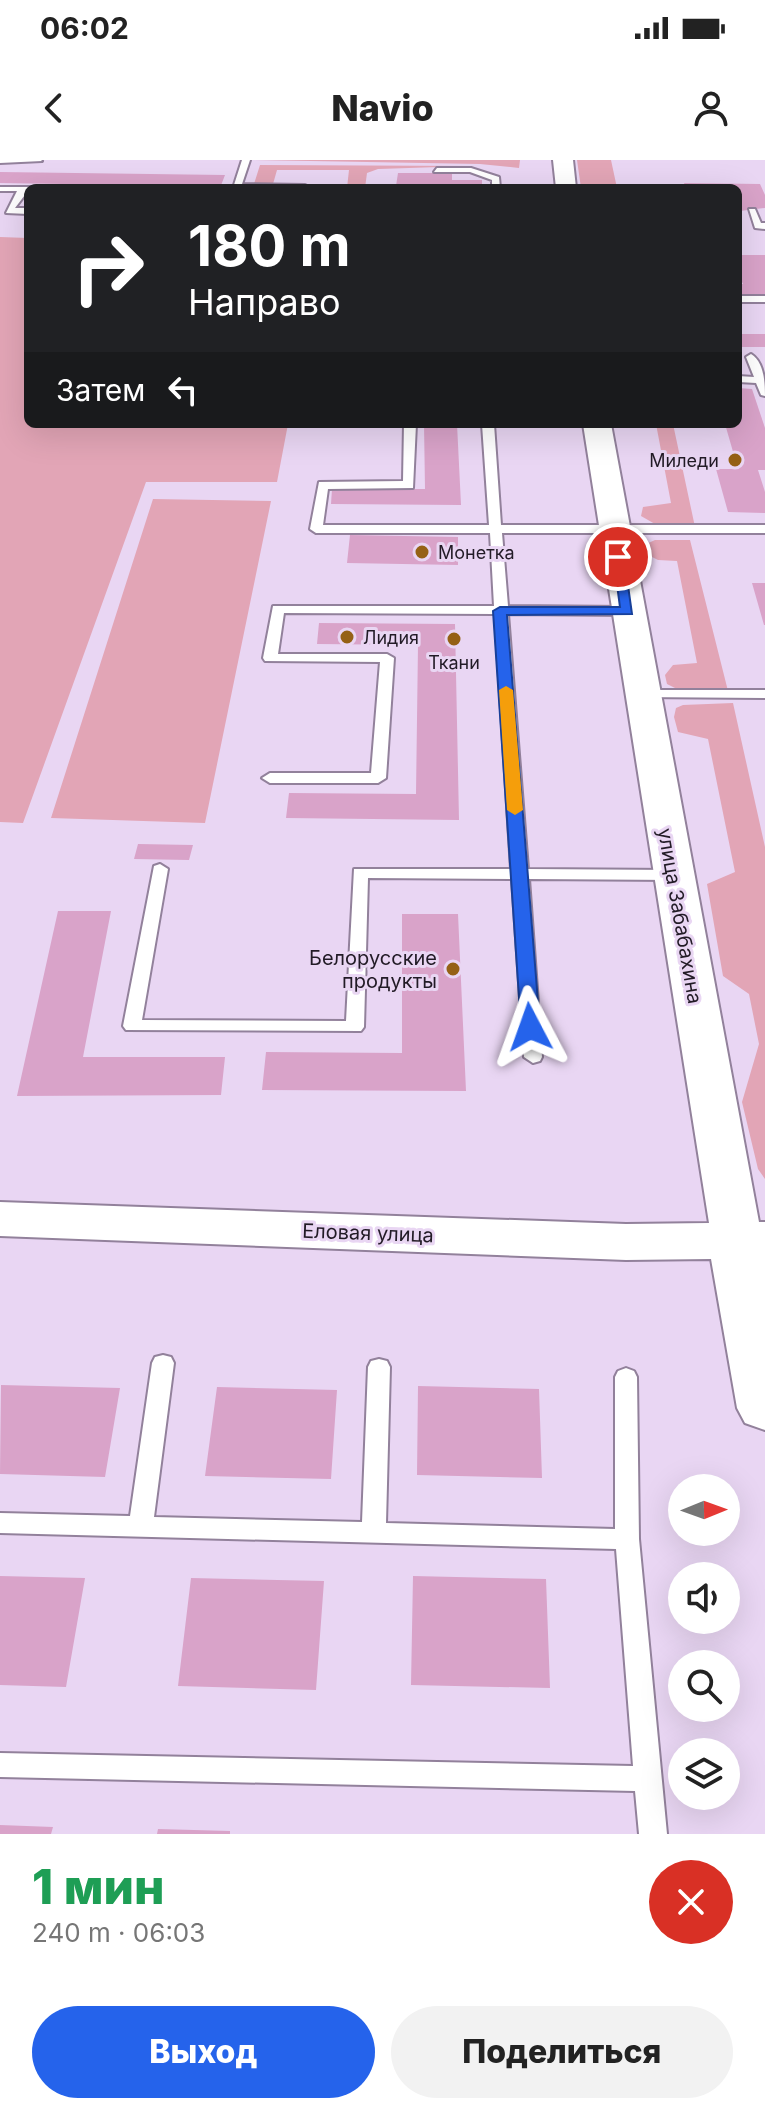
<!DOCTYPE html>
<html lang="ru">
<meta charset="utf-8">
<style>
body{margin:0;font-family:Inter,sans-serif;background:#f2f2f2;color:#222;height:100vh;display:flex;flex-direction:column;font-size:30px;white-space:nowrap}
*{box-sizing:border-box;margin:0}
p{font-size:26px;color:#767676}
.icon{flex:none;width:44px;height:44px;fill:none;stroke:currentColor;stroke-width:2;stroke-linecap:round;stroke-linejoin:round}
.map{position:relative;height:1674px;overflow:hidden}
.details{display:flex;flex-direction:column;background:#fff;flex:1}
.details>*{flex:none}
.top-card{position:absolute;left:24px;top:24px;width:718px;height:244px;border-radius:12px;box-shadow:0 8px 32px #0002;background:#202124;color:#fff;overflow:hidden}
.needle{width:52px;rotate:89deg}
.buttons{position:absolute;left:668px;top:1314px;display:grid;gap:16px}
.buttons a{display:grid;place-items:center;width:72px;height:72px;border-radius:50%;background:#fff;box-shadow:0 8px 32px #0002;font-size:40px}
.pin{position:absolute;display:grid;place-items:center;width:68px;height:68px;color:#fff;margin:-34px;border:4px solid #fff;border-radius:50%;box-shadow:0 2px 8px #0007}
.me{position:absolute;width:88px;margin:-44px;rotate:356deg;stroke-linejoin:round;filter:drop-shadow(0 0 6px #0008)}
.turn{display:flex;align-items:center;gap:28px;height:168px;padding:0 32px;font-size:36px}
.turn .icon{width:104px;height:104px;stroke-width:2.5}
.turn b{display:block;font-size:56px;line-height:68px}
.then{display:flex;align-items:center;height:76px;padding:0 32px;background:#0003;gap:16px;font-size:30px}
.round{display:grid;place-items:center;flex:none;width:84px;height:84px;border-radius:42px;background:#f2f2f2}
.overview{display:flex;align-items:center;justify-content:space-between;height:136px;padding:0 32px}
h1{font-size:48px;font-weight:800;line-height:60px;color:#1e9e55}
.action{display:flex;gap:16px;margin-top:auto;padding:16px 32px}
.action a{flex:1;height:92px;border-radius:48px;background:#2563eb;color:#fff;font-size:32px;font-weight:800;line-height:92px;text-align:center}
.action a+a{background:#f2f2f2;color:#222}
.status{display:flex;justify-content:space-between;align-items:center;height:56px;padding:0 40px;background:#fff;direction:ltr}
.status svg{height:22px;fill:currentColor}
header{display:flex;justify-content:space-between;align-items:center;height:104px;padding:0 32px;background:#fff;font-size:36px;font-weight:800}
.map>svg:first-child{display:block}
</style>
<div class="status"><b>06:02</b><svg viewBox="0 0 49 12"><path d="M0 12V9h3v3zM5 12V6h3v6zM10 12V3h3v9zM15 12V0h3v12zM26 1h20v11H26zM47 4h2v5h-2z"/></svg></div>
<header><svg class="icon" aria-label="back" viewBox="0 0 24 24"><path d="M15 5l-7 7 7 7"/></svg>Navio<svg class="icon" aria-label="person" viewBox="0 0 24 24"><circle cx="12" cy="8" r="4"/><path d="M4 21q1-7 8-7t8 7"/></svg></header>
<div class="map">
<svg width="765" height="1674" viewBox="0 0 765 1674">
<rect width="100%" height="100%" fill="#e9d6f3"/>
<path fill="#e2a5b6" d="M254 0H520L519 8 480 4Z
M577 0H611L617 28H581Z
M260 5 471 6 378 9 367 13 365 28H347L349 10H277L273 24H254Z
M0 77 28 78V264H288L277 322H146L23 663 0 662Z
M656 264H673L695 367 655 364 641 356 643 347 671 343Z
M153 339 271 341 205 663 51 658Z
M655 380H690L728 531 679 530 667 524 665 515 673 505 697 503 677 401 658 400 642 392V386Z
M733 543 765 687V1019L758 1009 742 942 759 884 749 834 723 816 707 724 735 712 708 579 678 572 674 557 676 548 683 545Z"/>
<path fill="#d9a3c9" d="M0 12 225 15 220 28H185L186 26 0 23Z
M398 13H452V20H482V28L396 26Z
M684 23 760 24 765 35V48L740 51 742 56H738V28H686Z
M738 95H765V137H738V124H743L738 114Z
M738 174H765V187H738Z
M738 228 752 229 765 268V310H758L765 332V353L728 352 716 309H738L725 264H738Z
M424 264H457L461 345 331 344 332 329H425Z
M350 375 458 377V405L347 403Z
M752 423H765V465H764Z
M319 463 455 464 459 660 286 658 289 633 416 634 418 485 317 484Z
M138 684 193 685 189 700 134 699Z
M58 751H111L83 897H225L221 935 17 936Z
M402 754H458L466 931 262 930 266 892 402 893Z
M1 1225 120 1228 105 1317 0 1314Z
M418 1226 539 1229 542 1318 417 1315Z
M217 1227 337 1230 331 1319 205 1316Z
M0 1416 85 1418 66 1527 0 1525Z
M413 1416 546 1419 550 1528 411 1525Z
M191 1418 324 1421 316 1530 178 1526Z
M0 1665 53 1667 51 1674H0Z
M158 1669 230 1671V1674H157Z"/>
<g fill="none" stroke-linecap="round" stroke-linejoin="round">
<g stroke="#92819b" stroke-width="4">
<path id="service" d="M0 0H41L42 1 0 3Z
M242 0H250L242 24 305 25 309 27 233 28Z
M437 8H471L499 17 500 28H492V20L470 12H434Z
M0 27H31L15 48H28V54L6 53 17 31H0Z
M749 49H755L761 63H765V69L755 68Z
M738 136H765V142H738Z
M751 194C764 202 765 222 765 236L761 235 756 223 738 222V216L754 217 746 197Z
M404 264H416L413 328 328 329 323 365H489L482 264H494L501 365H765V373H502L508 446 627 447 634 451 627 455 508 454 528 709 674 710 682 715 674 720 529 719 542 897 540 901 533 903 524 897 512 719 368 718 364 867 361 871 126 870 123 866 154 706 160 704 168 709 142 860 346 861 354 709H511L495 454 284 453 278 494H387L394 498 386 618 378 623H270L262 618 270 613H371L380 502 265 501 263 498 273 446H494L490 373H316L310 369 319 322 403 321Z
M642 530H765V538L637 537V531Z
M163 1195 171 1197 174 1203 154 1357 362 1362 368 1207 371 1201 379 1199 387 1201 390 1207 386 1363 615 1369V1217L618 1211 626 1208 634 1211 637 1217 639 1379 667 1674H639L635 1631 0 1617V1593L633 1606 616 1389 0 1373V1353L130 1356 152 1203 155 1197Z"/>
</g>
<g stroke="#92819b" stroke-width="4">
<path id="tertiary" d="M553 0H573L576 28H556Z
M583 264H611L759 1062H765V1270L745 1263 737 1248 711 1099 626 1100 0 1076V1042L626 1064 709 1063Z"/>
</g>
<use href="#service" fill="#fff" fill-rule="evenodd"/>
<use href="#tertiary" fill="#fff" fill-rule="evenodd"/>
</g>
<path fill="#2563eb" stroke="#184099" stroke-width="2" d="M613 394 624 397 632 454 507 455 540 867 530 872 521 867 493 451 500 447H620Z"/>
<path fill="#f59e0b" d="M506 526 513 530 523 650 515 655 507 650 499 530Z"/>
<g fill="#956115" stroke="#e9d6f3" stroke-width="3">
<circle cx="735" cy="300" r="8"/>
<circle cx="422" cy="392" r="8"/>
<circle cx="347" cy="477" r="8"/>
<circle cx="454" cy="479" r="8"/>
<circle cx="453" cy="809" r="8"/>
</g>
<g text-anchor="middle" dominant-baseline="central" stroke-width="6" stroke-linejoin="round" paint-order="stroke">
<g font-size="18" fill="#221b26" stroke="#e9d6f3" text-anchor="start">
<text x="719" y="300" text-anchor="end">Миледи</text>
<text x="438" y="392">Монетка</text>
<text x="363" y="477">Лидия</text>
<text x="454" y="502" text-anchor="middle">Ткани</text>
</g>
<g font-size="20" fill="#221b26" stroke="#e9d6f3">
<text transform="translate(680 756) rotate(80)">улица Забабахина</text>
<text transform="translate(368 1073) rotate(2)">Еловая улица</text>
</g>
<g font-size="20" fill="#221b26" stroke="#e9d6f3" text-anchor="end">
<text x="437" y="798">Белорусские<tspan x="437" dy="23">продукты</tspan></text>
</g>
</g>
</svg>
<div class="buttons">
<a><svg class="needle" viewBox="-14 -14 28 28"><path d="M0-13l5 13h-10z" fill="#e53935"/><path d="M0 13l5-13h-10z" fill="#767676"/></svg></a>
<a><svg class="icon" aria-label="sound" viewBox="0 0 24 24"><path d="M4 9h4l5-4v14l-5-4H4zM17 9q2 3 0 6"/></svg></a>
<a><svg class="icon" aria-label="search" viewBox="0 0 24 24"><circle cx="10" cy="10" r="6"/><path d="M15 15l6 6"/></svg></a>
<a><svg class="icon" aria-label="layers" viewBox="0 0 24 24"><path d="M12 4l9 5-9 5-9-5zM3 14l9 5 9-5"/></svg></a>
</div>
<div class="pin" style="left:618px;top:397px;background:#d93025"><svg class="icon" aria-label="arrive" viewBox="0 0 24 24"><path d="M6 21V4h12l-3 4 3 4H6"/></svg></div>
<svg class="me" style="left:530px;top:867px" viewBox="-20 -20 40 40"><path d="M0-17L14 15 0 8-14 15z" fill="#2563eb" stroke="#fff" stroke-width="4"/></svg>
<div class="top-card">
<div class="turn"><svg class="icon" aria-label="right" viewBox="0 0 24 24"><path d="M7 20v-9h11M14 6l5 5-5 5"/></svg><div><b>180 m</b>Направо</div></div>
<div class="then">Затем<svg class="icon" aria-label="left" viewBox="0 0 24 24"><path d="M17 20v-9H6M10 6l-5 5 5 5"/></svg></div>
</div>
</div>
<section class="details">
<div class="overview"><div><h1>1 мин</h1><p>240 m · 06:03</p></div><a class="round" style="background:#d93025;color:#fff"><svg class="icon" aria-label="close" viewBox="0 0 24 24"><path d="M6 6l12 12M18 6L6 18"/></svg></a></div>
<div class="action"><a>Выход</a><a>Поделиться</a></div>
</section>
